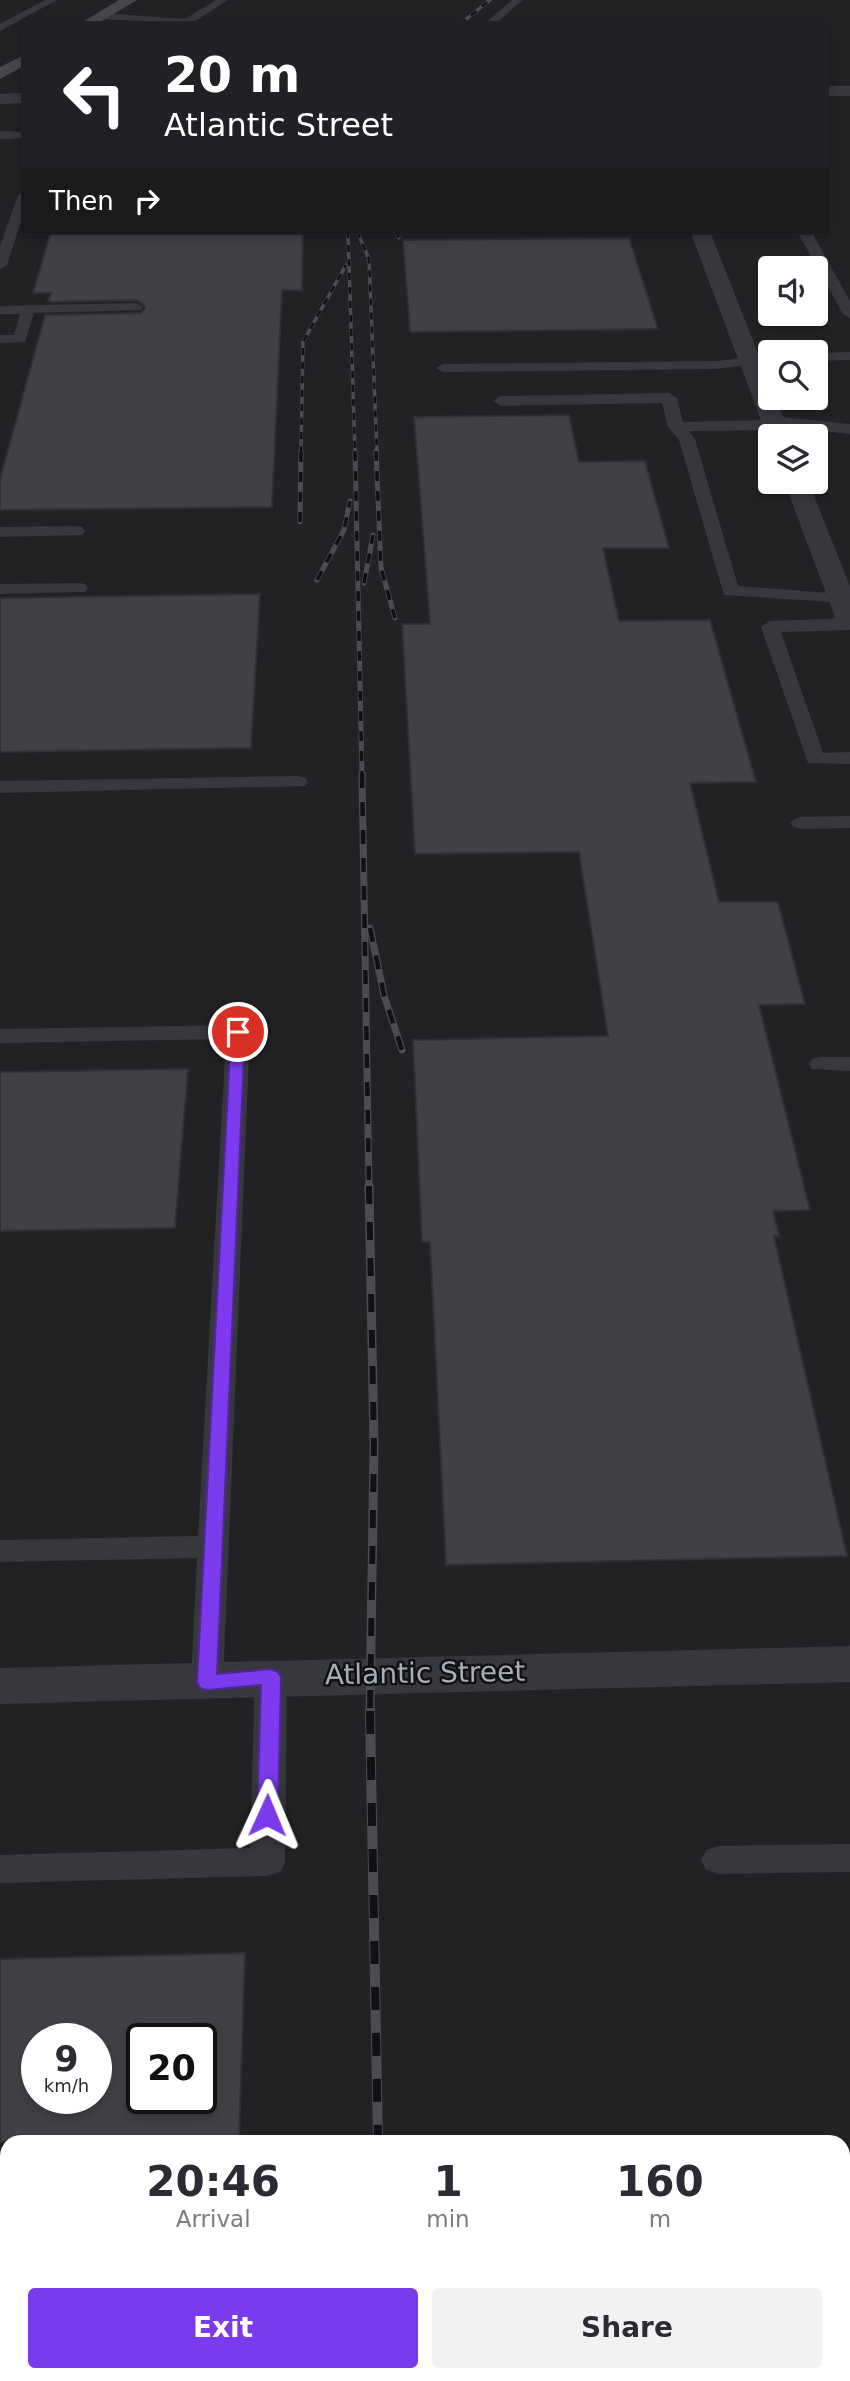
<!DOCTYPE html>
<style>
body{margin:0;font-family:"DejaVu Sans",sans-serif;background:#f2f2f3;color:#2b2b33;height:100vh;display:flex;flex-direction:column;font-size:26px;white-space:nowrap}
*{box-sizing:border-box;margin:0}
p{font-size:23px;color:#7c7c81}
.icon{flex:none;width:38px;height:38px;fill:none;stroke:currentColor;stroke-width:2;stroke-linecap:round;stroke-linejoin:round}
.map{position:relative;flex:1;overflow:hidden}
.drawer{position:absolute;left:0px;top:2135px;width:850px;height:247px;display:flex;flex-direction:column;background:#fff;border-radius:21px 21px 0 0;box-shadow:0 4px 10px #0003}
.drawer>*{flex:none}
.top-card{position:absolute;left:21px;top:21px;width:808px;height:214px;border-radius:7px;box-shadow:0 4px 10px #0003;background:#202124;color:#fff;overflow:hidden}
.controls{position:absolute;left:758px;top:256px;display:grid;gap:14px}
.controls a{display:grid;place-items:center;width:70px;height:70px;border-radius:7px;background:#fff;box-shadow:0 4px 10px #0003;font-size:35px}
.speed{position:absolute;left:21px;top:2023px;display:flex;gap:14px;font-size:35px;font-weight:700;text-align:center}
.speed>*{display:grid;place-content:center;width:91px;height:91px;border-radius:50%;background:#fff;box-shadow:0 4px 10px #0003;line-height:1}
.speed small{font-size:18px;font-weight:400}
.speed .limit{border:4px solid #111;border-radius:10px;background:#fff;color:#111}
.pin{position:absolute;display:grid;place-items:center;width:60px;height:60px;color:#fff;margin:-30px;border:4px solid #fff;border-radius:50%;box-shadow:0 2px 7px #0007}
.me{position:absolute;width:77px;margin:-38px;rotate:1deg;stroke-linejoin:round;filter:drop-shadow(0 0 5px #0008)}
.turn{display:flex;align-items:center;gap:24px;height:147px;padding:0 28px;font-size:32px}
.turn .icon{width:91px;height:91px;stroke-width:2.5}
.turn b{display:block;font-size:49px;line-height:60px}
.then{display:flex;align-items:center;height:66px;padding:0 28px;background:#0003;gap:14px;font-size:26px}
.eta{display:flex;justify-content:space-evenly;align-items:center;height:119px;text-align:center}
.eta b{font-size:42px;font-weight:700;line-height:49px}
.action{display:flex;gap:14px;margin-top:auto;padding:14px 28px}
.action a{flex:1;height:80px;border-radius:7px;background:#7c3aed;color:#fff;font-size:28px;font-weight:700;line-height:80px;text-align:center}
.action a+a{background:#f2f2f3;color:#2b2b33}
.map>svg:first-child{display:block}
</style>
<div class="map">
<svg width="850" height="2381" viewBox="0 0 850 2381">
<rect width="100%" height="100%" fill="#161618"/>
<path fill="#222225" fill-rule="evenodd" d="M0 0H850V2381H0ZM24 24H826V231H24ZM770 268H816V313H770ZM770 352H816V397H770ZM770 436H816V481H770ZM37 2039H96V2098H37ZM142 2039H201V2098H142ZM7 2142H844V2375H7Z"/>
<path fill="#404145" stroke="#303034" stroke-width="2" fill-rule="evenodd" d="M51 231H303L302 290H282L272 507 0 510V479L45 315 141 313 145 308 144 305 136 300 48 302 51 293H33Z
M629 238 658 329 410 332 403 240Z
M569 415 579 462 645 461 669 548H603L619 621 710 620 756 782 690 783 719 902H778L805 1004 759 1005 810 1210 773 1211 779 1236H774L847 1556 446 1565 430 1242H422L413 1040 608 1036 579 852 415 854 402 624H430L414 417Z
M260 594 251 748 0 752V598Z
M188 1069 175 1228 0 1231V1072Z
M245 1953 239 2142H0V1959ZM37 2039H96V2098H37ZM142 2039H201V2098H142Z"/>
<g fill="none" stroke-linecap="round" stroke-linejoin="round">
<path fill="#37383d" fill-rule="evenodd" d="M45 0H57L0 31V24Z
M216 0H228L190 24 102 19 97 16 102 13 185 19Z
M512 0H523L495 24H484Z
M0 131 24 132V138L0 139Z
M24 191V212L7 265 0 269V246L18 195Z
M797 231H811L850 301V318L843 314Z
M136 303 143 307 141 310 34 313 25 342 0 343V335H14L20 314H0V306Z
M850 352V360L816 361V353Z
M750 357 755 358 757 361 755 364 717 369 443 372 436 368 443 364 717 361Z
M669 393 677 398 683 422 766 420 773 416 850 424V434L782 427 775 430 689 431 695 439 738 586 842 594 848 595V603L724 595 679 440 668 427 662 403 501 406 493 401 501 396Z
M76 526 82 527 85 531 82 535 0 537V527Z
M79 583 85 584 88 588 85 592 0 594V584Z
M850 618V630L781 632 823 753 850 752V764L808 763 761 627 770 621Z
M298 776 305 778 308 782 305 786 0 793V781Z
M850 816V828L801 829 794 827 790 823 794 819 801 817Z
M238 1025 247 1027 250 1032 223 1682 219 1691 207 1694 195 1691 191 1682 197 1558 0 1562V1540L198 1536 226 1039 0 1043V1029Z
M821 1057H850V1071L812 1069 809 1064 812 1059Z
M271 1665 283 1668 287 1677 285 1862 280 1872 267 1876 0 1883V1855L250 1848 255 1677 259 1668Z
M850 1844V1872L719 1874 706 1870 701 1860 706 1850 719 1846Z"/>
<path fill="#37383d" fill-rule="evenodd" d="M826 86H850V96H826Z
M24 93V103L0 104V94Z
M690 231H710L770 384V397H775L791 436H770V440L767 436Z
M784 481H808L850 586V628L840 626 836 620Z
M850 1646V1682L0 1704V1668Z"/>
<path fill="#45474d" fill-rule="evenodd" d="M119 0H137L97 24H79Z
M24 55V66L0 79V67Z"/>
<g stroke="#4a4c52" stroke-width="3.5">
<path id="rail-far4" d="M460 24 490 0
M348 231 355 453
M357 231 369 259 377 453
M396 231 399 238
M301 453 303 342 346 265"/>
</g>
<g stroke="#4a4c52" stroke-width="5">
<path id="rail-far3" d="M355 451 362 776
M376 451 381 568 395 618
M300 522 301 451
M317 580 344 530 350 501
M364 583 373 535"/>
</g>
<g stroke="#4a4c52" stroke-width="7">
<path id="rail-far2" d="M362 774 369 1188
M370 928 384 995 402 1050"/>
</g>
<g stroke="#4a4c52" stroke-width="9">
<path id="rail-far1" d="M369 1186 374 1445 370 1713"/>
</g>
<g stroke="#4a4c52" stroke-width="10">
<path id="rail" d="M370 1711 378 2142
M382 2375V2381"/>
</g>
<use href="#rail-far4" stroke="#111113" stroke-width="2.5" stroke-dasharray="7" stroke-linecap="butt"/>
<use href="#rail-far3" stroke="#111113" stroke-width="3.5" stroke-dasharray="10" stroke-linecap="butt"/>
<use href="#rail-far2" stroke="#111113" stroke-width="4.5" stroke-dasharray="14" stroke-linecap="butt"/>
<use href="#rail-far1" stroke="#111113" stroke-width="6" stroke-dasharray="18" stroke-linecap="butt"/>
<use href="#rail" stroke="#111113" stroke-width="8" stroke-dasharray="23" stroke-linecap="butt"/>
</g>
<path fill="#7c3aed" stroke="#51269a" stroke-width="2" d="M238 1028 245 1032 217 1674 271 1669 278 1672 281 1677 278 1815 275 1821 267 1823 260 1821 257 1815 261 1685 207 1690 200 1688 197 1682 231 1032Z"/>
<g text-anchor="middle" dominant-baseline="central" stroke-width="5" stroke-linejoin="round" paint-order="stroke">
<g font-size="28" fill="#a8adb8" stroke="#111113">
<text transform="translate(425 1673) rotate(-1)">Atlantic Street</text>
</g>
</g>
</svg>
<div class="controls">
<a><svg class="icon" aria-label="sound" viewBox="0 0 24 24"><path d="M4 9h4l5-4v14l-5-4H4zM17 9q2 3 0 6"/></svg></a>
<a><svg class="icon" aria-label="search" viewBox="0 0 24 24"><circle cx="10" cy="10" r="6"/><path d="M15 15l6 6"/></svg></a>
<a><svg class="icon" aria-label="layers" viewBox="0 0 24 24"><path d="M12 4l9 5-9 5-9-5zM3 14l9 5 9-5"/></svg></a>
</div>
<div class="speed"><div>9<small>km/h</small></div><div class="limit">20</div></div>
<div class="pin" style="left:238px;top:1032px;background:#d93025"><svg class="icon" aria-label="arrive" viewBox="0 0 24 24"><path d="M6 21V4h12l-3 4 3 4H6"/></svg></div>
<svg class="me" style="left:267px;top:1815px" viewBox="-20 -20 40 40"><path d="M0-17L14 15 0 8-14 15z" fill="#7c3aed" stroke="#fff" stroke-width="4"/></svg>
<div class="top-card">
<div class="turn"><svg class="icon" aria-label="left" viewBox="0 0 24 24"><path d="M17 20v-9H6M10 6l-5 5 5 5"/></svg><div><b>20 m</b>Atlantic Street</div></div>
<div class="then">Then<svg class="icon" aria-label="right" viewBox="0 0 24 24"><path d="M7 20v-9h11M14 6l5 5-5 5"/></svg></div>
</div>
<section class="drawer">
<div class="eta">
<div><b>20:46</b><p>Arrival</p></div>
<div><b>1</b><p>min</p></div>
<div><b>160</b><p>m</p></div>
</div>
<div class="action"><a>Exit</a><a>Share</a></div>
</section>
</div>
